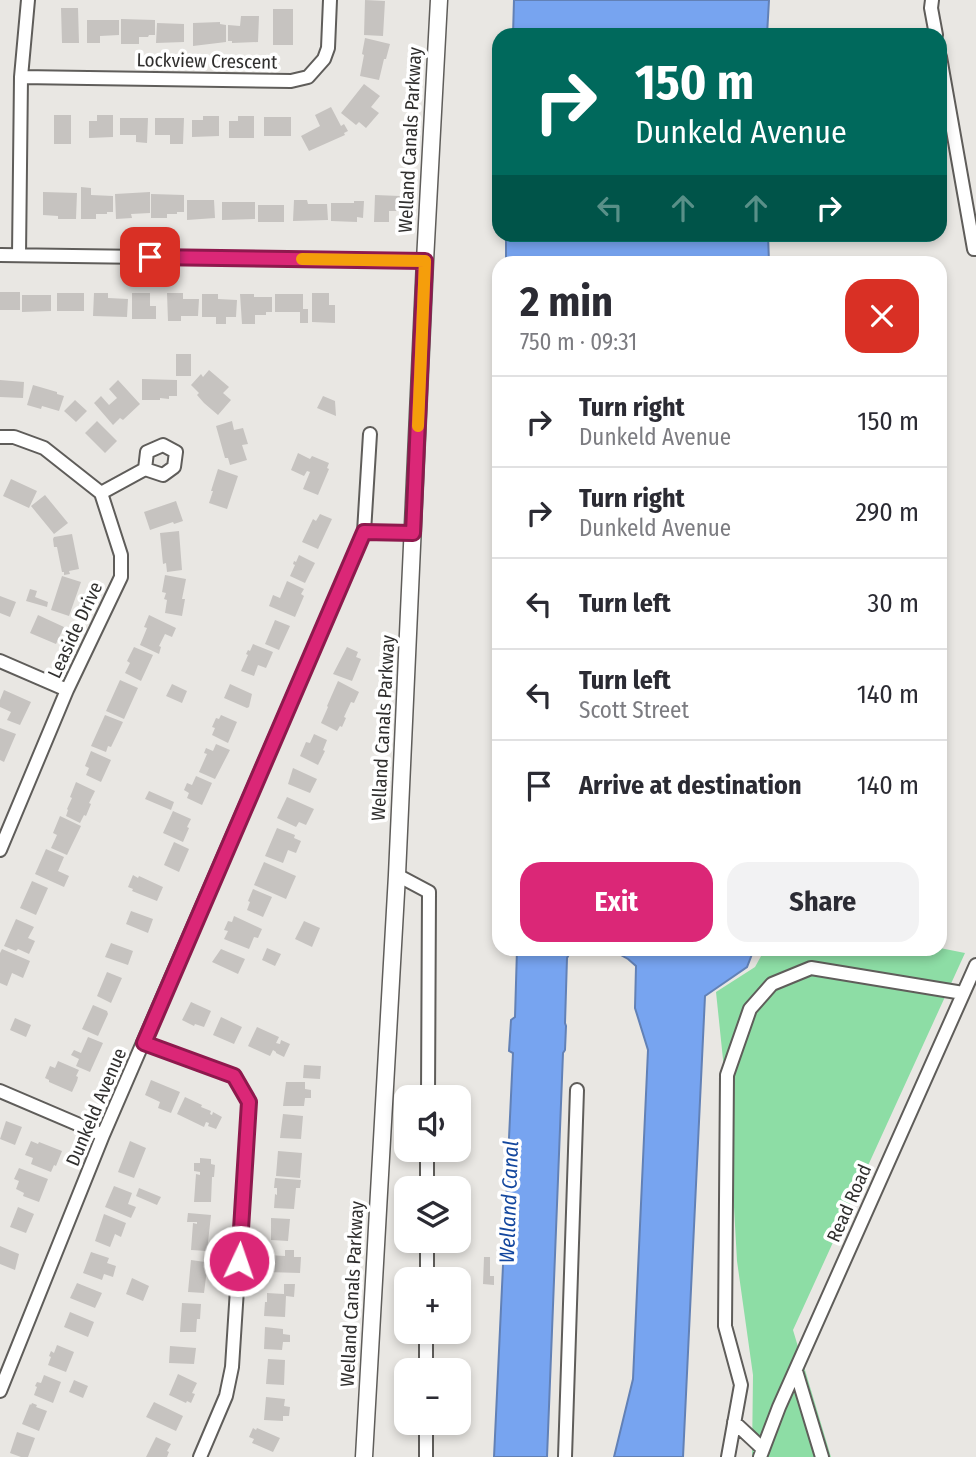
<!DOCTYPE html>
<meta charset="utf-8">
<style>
body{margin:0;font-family:"Fira Sans Condensed",sans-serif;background:#f2f2f3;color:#2b2b33;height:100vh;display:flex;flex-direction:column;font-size:26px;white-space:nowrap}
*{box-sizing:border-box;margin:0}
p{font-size:23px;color:#7c7c81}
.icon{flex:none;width:38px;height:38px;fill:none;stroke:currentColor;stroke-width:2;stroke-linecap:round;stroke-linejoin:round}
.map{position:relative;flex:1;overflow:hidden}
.drawer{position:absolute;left:492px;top:256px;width:455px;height:700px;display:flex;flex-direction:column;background:#fff;border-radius:21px;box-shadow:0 4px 10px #0003}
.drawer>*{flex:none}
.hud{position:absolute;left:492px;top:28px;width:455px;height:214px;border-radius:21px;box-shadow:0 4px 10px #0003;background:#00695c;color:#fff;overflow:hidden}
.controls{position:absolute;left:394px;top:1085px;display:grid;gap:14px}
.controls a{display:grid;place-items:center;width:77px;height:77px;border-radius:14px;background:#fff;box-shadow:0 4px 10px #0003;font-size:35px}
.pin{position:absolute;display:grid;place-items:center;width:60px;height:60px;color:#fff;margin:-30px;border-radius:14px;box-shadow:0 4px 10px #0006}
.me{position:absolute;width:77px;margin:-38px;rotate:3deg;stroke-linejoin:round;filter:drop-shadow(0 0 5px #0008)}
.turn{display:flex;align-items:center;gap:24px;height:147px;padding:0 28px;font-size:32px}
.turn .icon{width:91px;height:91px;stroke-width:2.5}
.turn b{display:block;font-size:49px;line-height:60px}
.lanes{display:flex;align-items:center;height:66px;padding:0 28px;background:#0003;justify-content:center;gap:35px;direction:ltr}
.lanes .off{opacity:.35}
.round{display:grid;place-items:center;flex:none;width:74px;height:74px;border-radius:21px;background:#f2f2f3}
.overview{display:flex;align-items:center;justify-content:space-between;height:119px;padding:0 28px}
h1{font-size:42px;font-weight:700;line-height:52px}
.cta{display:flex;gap:14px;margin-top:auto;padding:14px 28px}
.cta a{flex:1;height:80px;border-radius:21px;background:#db2777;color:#fff;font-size:28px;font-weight:700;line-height:80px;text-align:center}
.cta a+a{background:#f2f2f3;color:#2b2b33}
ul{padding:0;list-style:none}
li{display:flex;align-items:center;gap:21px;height:91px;padding:0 28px;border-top:2px solid #e1e1e2}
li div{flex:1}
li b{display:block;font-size:26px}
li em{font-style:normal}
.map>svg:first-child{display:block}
</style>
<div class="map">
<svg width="976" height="1457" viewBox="0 0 976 1457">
<rect width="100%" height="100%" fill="#e9e7e3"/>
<path fill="#8ddda5" d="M940 948 965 953 793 1330 831 1457H752L753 1375 737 1261 729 1117 716 992 755 967 765 949Z"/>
<path fill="#77a4f0" stroke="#6281b6" stroke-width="2" d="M514 0H769L767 35H513Z
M506 235H768L769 262H506Z
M517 949H572L567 958 565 1023 566 1026 565 1050 563 1053 547 1457H494L513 1053 509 1051 511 1020 515 1017Z
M610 949H754L747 967 705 996 683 1457H614L633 1379 648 1050 635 1008 636 966 628 959Z"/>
<path fill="#c6c3c0" d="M365 0 385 1 383 36 364 35Z
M61 8H78L79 43H62Z
M273 9H293V45H273Z
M241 16H259L258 42 232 43V41H228V25L240 26Z
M121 19 155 20V35H149L148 37H139V44H121Z
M87 20H119V35L100 36V43H87Z
M220 22V24L226 25V42L193 46V23Z
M157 23 184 24V42L156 43Z
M365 38 390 44 386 59H384L379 80 360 76 364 55 362 54Z
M364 84 380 96 371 107 379 113 366 128 359 122 356 125 341 113Z
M331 107 341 126 344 124 348 131 344 133 345 135 309 151 301 136 320 126 315 115Z
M54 115H71V144H54Z
M97 115H113V137L89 138V121H97Z
M203 116H219V136L192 137V120H203Z
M238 116H254V138H229V121H238Z
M264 117H291V136H264Z
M120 118H148L147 143 136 142V135H120Z
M155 118H184L183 144H170V135H155Z
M81 187 91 188V195L113 196V212H107V214H96V219H81Z
M43 192 77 193 76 219H58V216L43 215Z
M150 192V213L131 214 132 218 116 219 115 194Z
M151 194 184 195V212H177V214H167V218H151Z
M375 195 400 196 399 211H389V222H374Z
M187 200H214L215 218 187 220Z
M294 200H307L308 204H327L328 220 293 221Z
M354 201H364L363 218 357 217V222L331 221V203H354Z
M222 202H255V219L222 220Z
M258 205H284V222H258Z
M0 292H20V310H0Z
M57 293H84V311H57Z
M94 293H108V298L128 299 127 317 93 316Z
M132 293H150V306H156V319H132Z
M167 293H183V299H199L198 316H181V321H168Z
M312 293H329V305H335V323L312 322Z
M202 294H218V299L237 300 236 317H226V324H216V317H202Z
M240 294H254V297H272V312H266V315H255V324H242Z
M275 294H303V309H308V323H300V312H275Z
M22 295H51V311L22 312Z
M176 354H191V376H176Z
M209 370 229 387 223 393 231 400 218 415 204 403 197 395 199 393 191 385 201 374 203 377Z
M142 379 177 380V396H169V399L160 398V400H142Z
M0 380 24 382 23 398 0 397Z
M118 380 140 404 123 420 120 418 113 425 94 403 101 396 109 405 117 398 109 389Z
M33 385 57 392V394L64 396 59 411 42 406 41 409 27 405Z
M323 396 335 401 336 416 317 408Z
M75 400 87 411 76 422 64 411Z
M97 421 117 441 105 453 85 433Z
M232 421 234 430 243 428 248 444 242 445 247 460 230 465 228 458H225L216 426Z
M298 453 310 459 312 456 329 463 327 468 329 469 318 495 303 489 310 472 307 471 304 476 291 470Z
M218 469 238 476 227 509 209 503 213 491H211Z
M11 479 37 491 29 508 3 496Z
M45 495 68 523 54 534 31 506Z
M176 501 183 521 174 524 173 522 150 530 144 512Z
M320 514 332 519 318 549 302 542 313 519 316 521Z
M179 531 182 570 167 572 166 563 163 564 160 533Z
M72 534 79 569 69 571 70 574 64 575V572H62L57 547H54L53 539 54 537Z
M299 555 315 563 305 583 290 576 295 565 293 564 294 561 296 562Z
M165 575 186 579 182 599H185L182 616 165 613 167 600 164 599 166 593 162 592Z
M62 576 81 582 69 616 51 610Z
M287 581 304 589 301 594 304 596 295 617 269 606 273 595 280 598Z
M30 589 37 591 35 597 48 602 47 607 26 601Z
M0 596 16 602 10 617 0 613Z
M38 615 64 627 56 644 30 633Z
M149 615 176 628 172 637 165 634 159 646 161 647 159 654 140 645 147 628 144 627Z
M275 620 290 626 279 650 265 644Z
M253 644 273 652 266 668 258 665 254 676 241 671 248 655 246 654 248 650 250 651Z
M134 647 153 655 141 681 125 673 130 663 127 661Z
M347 647 358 652 356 657 361 659 352 681 333 674Z
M120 680 138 688 124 719 106 711Z
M338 681 359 692 354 703 351 702 344 717 346 718 342 727 340 726 337 731 321 723 328 707 327 706Z
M172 684 187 691 182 703 166 696Z
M230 684 252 694 249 707 247 708 224 698Z
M4 690 31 702 20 725 7 720 11 712 0 707V700Z
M105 715 123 722 111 747 108 746 106 752 91 746Z
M221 715 237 722 228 743 212 735 215 728 212 727 216 718 219 719Z
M0 728 16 734 4 762 0 760Z
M314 734 327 740 323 750 325 751 318 765 300 756 306 742 310 743Z
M216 744 230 750 215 779 199 772 207 754 204 753 206 748 213 751Z
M91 751 111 760 101 782 86 775 89 768 85 766Z
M293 768 317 779 310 793 288 784Z
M196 776 212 783 202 805 187 798 189 793 184 790 187 783 192 785Z
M76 782 95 791 89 803 91 804 86 816 84 815 80 823 66 816 68 810 67 809 72 798 70 797Z
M149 791 174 802 171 810 145 799Z
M287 797 314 809 306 825 299 822 296 827 277 818Z
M173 811 191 819 187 827 189 828 183 842 163 833Z
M60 816 81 826 67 855 51 848 57 835 53 833Z
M277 828 295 835 294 838 301 841 296 853 288 850 283 863 265 856Z
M174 842 189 849 179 872 164 865Z
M46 849 64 857 58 871 69 876 64 887 35 874Z
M264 862 296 876 286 899 254 885Z
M133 875 138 878 139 876 163 887 157 901 132 891 133 889 128 887Z
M32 881 48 888 36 915 20 908Z
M253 889 272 897 263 917 247 910 250 902 248 901Z
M131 911 153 919 148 933 126 924Z
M234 916 262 929 258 938 254 937 249 949 224 939 228 931 224 930 228 921 232 922Z
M16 919 34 927 28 938 35 941 29 954 18 949 16 951 4 946Z
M304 921 320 928 312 947 295 939Z
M111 943 133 951 128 965 105 957Z
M267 948 281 954 275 966 262 960Z
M2 949 30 961 23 978 12 973 7 986 0 983V953Z
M221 949 245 959 238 974 212 962Z
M107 972 122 978 111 1003 97 996Z
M191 1002 211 1011 204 1027 195 1024 194 1026 182 1020Z
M93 1005 107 1011 108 1014 98 1036 82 1029Z
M221 1017 242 1027 234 1044 213 1035Z
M15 1018 31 1025 26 1037 10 1030Z
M257 1027 279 1037 276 1043 280 1044 281 1040 290 1044 284 1057 276 1053V1052L273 1050 270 1056 248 1046Z
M88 1037 103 1043 90 1072 76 1066 79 1059 71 1055 74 1050 81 1053Z
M58 1061 79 1070 76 1076 78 1077 77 1081 72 1092 49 1082V1080L45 1078 50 1066 55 1068Z
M304 1065 321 1066 320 1079 303 1078Z
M151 1080 180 1092 171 1113 158 1108 160 1102 145 1095Z
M286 1082H305V1089L311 1090V1098H305L304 1106H283Z
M185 1097 202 1105 201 1107 211 1111 210 1114 212 1115 213 1112 222 1117 216 1129 208 1126 209 1123 206 1122 204 1127 177 1114Z
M283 1114 303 1116 301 1139 280 1138Z
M6 1121 22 1127 15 1145 0 1139Z
M31 1141 38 1144 39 1142 62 1151 56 1166 54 1165 51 1172 31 1164 33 1158 25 1155Z
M130 1141 146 1148 134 1178 118 1172Z
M278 1151 302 1153 300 1178 276 1176Z
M200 1158 211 1159V1164L215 1165 214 1177H212L211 1202H194L196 1174 200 1175V1172L194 1171V1163H200Z
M19 1168 48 1179 39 1202 23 1196 24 1193 16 1189 19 1181 14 1179Z
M275 1178 301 1180 300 1188H296L294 1209 274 1208 275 1194 277 1195V1188H274Z
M114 1186 132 1193 128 1204 136 1207 131 1218 105 1207Z
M139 1188 161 1197 157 1205 136 1196Z
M18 1207 34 1214 26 1233 10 1227Z
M188 1213 211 1215 207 1251 191 1250 193 1223 197 1224V1222H187Z
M104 1214 126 1223 121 1237 115 1234 110 1247 95 1241Z
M271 1218 290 1219 288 1241 271 1240Z
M0 1246 19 1254 15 1270 0 1264Z
M285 1250H294V1257H301L300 1273 267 1272 268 1255 285 1256Z
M91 1252 109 1258 107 1263 116 1266 113 1277 104 1274 102 1280 83 1273Z
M484 1257H490V1276H494V1285L483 1284Z
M191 1260 205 1262V1269H207L204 1293 188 1292Z
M132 1278 149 1286 143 1301 126 1294Z
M77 1283 102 1293 95 1308 70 1298Z
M284 1284H295L294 1297 286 1296 285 1317 264 1316 265 1302H267V1293L284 1294Z
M182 1303 201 1304 200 1319H197L196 1332H180Z
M70 1312 94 1322 88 1337 64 1327Z
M265 1327 283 1329V1334L290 1335V1342H283L282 1350 264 1349Z
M57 1345 74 1352 66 1372 48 1365 51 1357 49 1356 51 1351 54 1353Z
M170 1346 196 1348 194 1364 169 1363Z
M268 1359 285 1360 284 1385 266 1384Z
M178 1374 197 1383 192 1393 195 1394 191 1403 187 1401 186 1403 169 1395Z
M44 1375 61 1382 53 1403 34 1395 37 1387 35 1386 37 1382 41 1383Z
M74 1380 88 1386 83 1398 69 1392Z
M266 1397 285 1399 284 1406 290 1407 289 1416H283V1421L264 1420Z
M154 1402 183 1416 176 1431 146 1417Z
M32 1403 37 1405 36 1407 47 1411 39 1431 22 1424 30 1404 31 1405Z
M253 1428 256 1430 257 1428 280 1438 273 1452 252 1443 254 1439 249 1437Z
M17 1432 35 1438 28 1457H21L10 1453Z
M156 1437 171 1444 167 1451 169 1452 167 1457H146Z"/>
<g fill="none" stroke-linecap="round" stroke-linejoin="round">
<g stroke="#5f5d5a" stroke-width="16">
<path id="minor" d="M932 0 931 8 936 35
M940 57 974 249H976
M21 77 291 81 308 77 324 59 328 48 330 0
M0 255 425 261
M19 255 21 77 28 0
M0 437H14L44 448 101 493 121 555V577L67 690 0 850
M101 493 145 469 147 452 163 445 176 452 174 467 163 475 145 469
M364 532 413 533
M0 661 67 690
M397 875 429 892 428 1097
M144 1043 234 1076 249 1102 232 1367 226 1396 200 1457
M0 1091 103 1135
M427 1188V1150
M427 1279V1241
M426 1370V1332
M796 1371 822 1457
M0 1391 103 1135 364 532 370 434
M734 1422 763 1449
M426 1457V1423
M565 1457 577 1090
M728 1457 741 1385 725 1326 727 1075 750 1009 772 984 811 968 963 993
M760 1457 779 1407 976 965"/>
</g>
<g stroke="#5f5d5a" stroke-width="19">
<path id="major" d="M364 1457 397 875 425 261 439 0"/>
</g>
<use href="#minor" stroke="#fff" stroke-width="12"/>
<use href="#major" stroke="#fff" stroke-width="16"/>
</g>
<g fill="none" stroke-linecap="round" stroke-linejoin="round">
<g stroke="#8e194d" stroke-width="18">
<path id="route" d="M150 257 425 261 413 533 364 532 144 1043 234 1076 249 1102 239 1261"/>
</g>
<use href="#route" stroke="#db2777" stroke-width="12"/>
<path stroke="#f59e0b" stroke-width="12" d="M302 259 425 261 418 426"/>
</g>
<g text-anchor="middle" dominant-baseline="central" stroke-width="7" stroke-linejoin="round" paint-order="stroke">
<g font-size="19" fill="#302f2e" stroke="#fff">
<text transform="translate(207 61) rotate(1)">Lockview Crescent</text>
<text transform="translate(410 140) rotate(-87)">Welland Canals Parkway</text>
<text transform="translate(75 630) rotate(-65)">Leaside Drive</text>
<text transform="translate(383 728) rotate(-87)">Welland Canals Parkway</text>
<text transform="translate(96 1107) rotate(-67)">Dunkeld Avenue</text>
<text transform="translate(849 1203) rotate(-66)">Read Road</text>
<text transform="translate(352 1294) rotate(-87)">Welland Canals Parkway</text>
</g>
<g font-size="21" font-style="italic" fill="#14479e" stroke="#fff">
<text transform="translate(509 1202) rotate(-88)">Welland Canal</text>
</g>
</g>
</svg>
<div class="controls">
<a><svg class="icon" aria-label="sound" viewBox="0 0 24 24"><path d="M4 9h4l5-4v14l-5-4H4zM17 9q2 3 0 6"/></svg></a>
<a><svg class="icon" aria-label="layers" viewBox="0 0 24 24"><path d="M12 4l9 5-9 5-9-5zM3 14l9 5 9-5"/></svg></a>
<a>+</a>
<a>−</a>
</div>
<div class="pin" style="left:150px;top:257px;background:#d93025"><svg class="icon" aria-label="arrive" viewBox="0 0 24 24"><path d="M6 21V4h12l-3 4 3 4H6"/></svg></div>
<svg class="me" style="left:239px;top:1261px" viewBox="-20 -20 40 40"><circle r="17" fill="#db2777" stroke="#fff" stroke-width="3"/><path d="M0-11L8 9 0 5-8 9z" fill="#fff"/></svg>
<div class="hud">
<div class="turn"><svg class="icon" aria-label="right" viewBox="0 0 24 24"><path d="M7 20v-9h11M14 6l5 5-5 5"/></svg><div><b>150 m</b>Dunkeld Avenue</div></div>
<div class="lanes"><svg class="icon off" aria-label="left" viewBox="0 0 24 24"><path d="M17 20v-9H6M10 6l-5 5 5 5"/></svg><svg class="icon off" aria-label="ahead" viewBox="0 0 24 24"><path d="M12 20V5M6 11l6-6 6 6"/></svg><svg class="icon off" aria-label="ahead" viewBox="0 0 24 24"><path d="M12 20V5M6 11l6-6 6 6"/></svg><svg class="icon" aria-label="right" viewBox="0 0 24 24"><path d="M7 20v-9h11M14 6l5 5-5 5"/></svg></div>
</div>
<section class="drawer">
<div class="overview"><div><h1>2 min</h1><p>750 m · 09:31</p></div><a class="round" style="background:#d93025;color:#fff"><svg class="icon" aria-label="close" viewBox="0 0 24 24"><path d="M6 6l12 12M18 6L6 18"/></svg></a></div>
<ul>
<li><svg class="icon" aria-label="right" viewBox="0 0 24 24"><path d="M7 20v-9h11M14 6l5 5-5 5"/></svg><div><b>Turn right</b><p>Dunkeld Avenue</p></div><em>150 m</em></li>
<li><svg class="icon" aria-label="right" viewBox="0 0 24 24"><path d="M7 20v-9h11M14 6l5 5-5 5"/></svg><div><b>Turn right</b><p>Dunkeld Avenue</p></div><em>290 m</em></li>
<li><svg class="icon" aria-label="left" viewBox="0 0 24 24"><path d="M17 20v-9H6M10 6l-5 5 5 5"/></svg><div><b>Turn left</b></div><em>30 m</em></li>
<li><svg class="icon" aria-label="left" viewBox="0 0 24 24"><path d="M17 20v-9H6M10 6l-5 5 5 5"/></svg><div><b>Turn left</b><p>Scott Street</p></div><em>140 m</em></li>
<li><svg class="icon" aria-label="arrive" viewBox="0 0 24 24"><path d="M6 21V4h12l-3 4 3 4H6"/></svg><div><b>Arrive at destination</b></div><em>140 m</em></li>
</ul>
<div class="cta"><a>Exit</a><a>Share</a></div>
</section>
</div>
